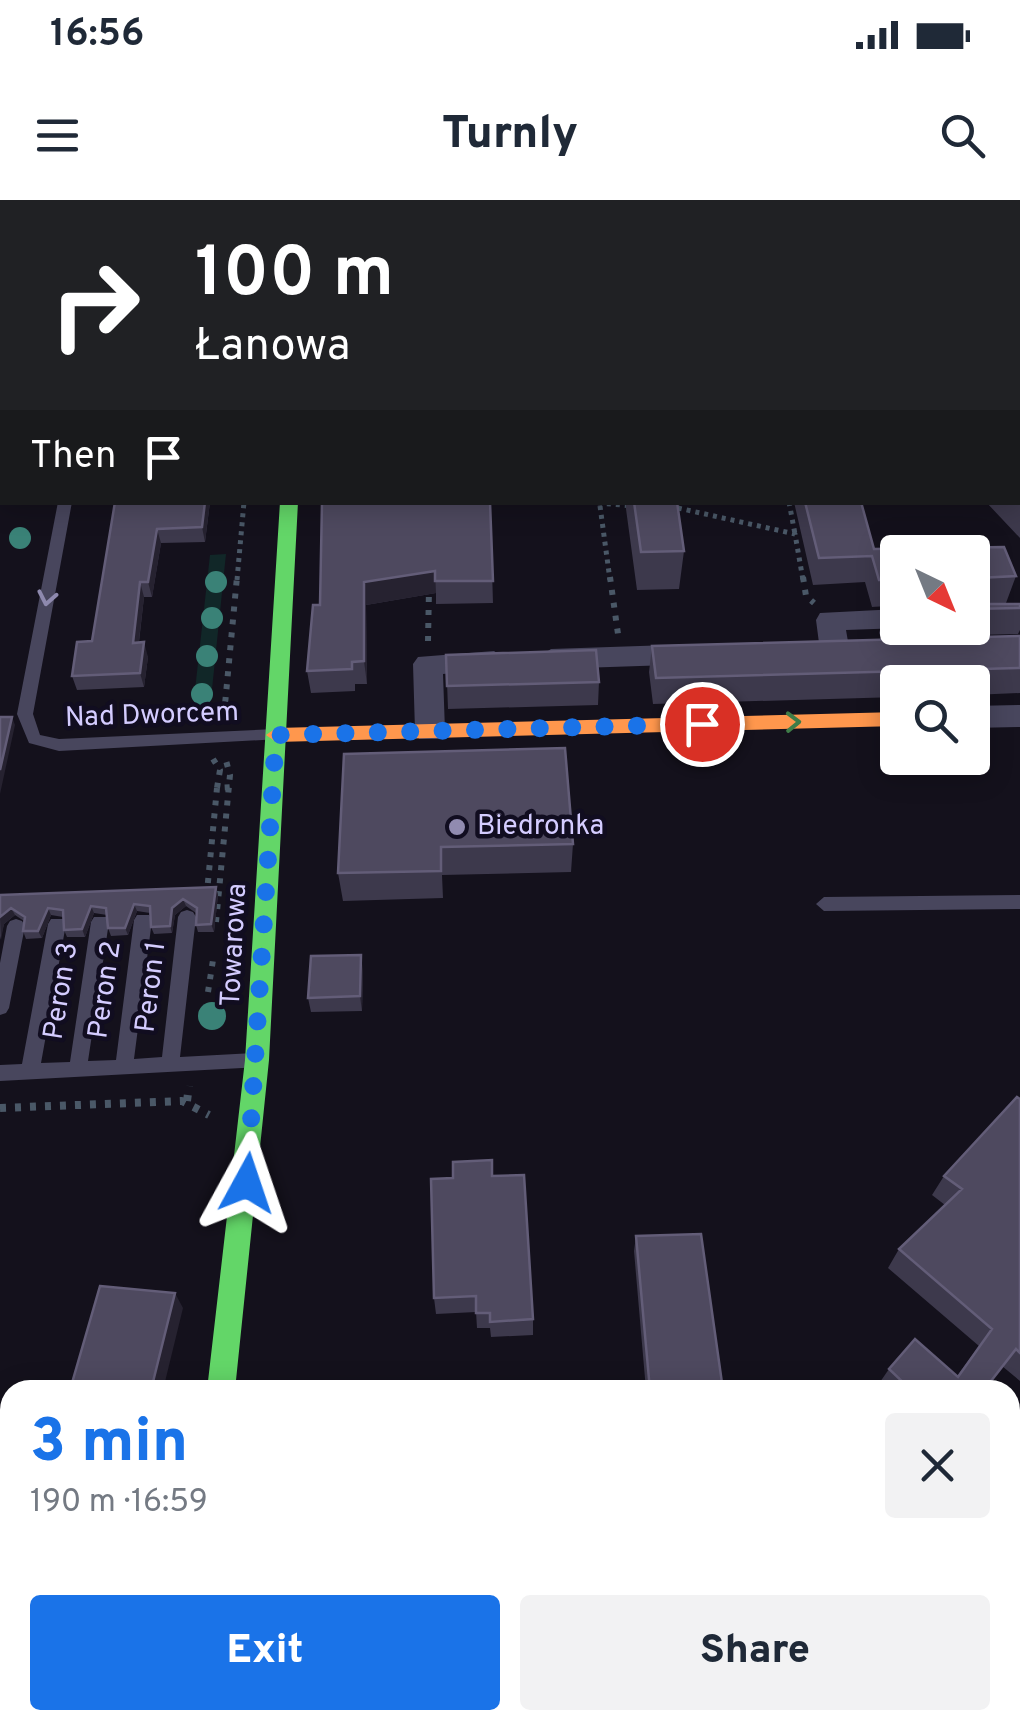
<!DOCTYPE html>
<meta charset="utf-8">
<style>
body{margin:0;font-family:Overpass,sans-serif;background:#f2f2f3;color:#1f2937;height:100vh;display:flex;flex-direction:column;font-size:38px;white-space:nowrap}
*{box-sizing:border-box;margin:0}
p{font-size:32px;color:#747a83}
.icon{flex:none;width:55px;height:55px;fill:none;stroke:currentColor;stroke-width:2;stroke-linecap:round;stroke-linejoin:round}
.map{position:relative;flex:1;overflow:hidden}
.side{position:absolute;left:0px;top:1180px;width:1020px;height:350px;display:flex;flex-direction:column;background:#fff;border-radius:30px 30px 0 0;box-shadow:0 5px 25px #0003}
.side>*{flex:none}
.banner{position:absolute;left:0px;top:0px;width:1020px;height:305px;box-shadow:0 5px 25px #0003;background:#202124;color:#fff;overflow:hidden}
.needle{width:65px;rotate:137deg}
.fabs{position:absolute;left:880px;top:335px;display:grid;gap:20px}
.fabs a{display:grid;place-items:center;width:110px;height:110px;border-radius:10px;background:#fff;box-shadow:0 5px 25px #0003;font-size:50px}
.pin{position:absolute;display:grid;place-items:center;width:85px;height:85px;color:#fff;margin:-42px;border:5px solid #fff;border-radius:50%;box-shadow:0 2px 10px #0007}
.me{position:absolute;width:110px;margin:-55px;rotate:5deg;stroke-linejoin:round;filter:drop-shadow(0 0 8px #0008)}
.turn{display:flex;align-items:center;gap:35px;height:210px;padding:0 30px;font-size:45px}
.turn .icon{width:130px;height:130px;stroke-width:2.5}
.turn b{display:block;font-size:70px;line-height:85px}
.then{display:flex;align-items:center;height:95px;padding:0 30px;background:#0003;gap:20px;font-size:38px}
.round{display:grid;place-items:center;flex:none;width:105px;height:105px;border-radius:10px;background:#f2f2f3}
.head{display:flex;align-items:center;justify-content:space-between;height:170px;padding:0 30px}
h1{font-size:60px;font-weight:800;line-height:75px;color:#1a73e8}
.cta{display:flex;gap:20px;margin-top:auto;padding:20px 30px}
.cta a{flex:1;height:115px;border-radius:10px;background:#1a73e8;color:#fff;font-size:40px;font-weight:800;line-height:115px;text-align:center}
.cta a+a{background:#f2f2f3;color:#1f2937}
.status{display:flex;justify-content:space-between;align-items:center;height:70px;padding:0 50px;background:#fff;direction:ltr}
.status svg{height:28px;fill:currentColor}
header{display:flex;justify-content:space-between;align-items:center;height:130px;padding:0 30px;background:#fff;font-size:45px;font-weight:800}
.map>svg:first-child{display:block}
</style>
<div class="status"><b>16:56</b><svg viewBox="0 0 49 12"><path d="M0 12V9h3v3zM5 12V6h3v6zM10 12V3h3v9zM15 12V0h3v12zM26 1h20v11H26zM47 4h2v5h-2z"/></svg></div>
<header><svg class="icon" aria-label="menu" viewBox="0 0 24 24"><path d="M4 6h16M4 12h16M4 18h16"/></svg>Turnly<svg class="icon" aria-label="search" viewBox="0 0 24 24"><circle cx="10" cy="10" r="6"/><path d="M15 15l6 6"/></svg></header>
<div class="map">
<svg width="1020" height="1530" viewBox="0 0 1020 1530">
<rect width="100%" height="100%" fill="#14111c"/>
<path fill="#112728" d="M226 354 211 499H194L210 355Z"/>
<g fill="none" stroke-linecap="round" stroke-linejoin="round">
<path stroke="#4a5867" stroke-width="5" stroke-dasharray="4 5" stroke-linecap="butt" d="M589 302 632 306
M789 302 795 334
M600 306 610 380
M669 306 795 334 803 380
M237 380 244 302"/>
<path stroke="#4a5867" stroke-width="6" stroke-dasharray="5 8" stroke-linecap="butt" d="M610 377 618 434
M803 377 806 396 814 403
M428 441 429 389
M224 515 237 377
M213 559 220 570 217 588 232 587
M203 692H207L217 588
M216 722 230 575 225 557
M208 792 213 760"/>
<path stroke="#4a5867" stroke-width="8" stroke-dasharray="6 9" stroke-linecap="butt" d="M187 901 189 886
M0 908 182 901 209 915"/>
<path fill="#48465d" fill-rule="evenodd" d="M380 0H449L447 2H379Z
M58 302H72L33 514 40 535 59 539 275 529 280 531 283 535 280 539 59 551 29 543 17 514Z
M1020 695V709L824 711 816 704 824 697Z
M187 710 193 712 196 717 180 857 254 853 260 855 263 861 260 867 0 881V865L22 864 48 724 51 719H63L66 724 41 863 70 862 91 722 94 717H106L109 722 88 861 116 860 134 720 137 715H149L152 720 134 859 162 857 178 717 181 712Z
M16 719 22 721 25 726 9 808 6 813 0 815V763L7 726 10 721Z"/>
<path fill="#48465d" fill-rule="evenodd" d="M898 409V428H902L846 430 850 453 845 460 801 463 786 453 791 446 819 443 816 420 820 413Z
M699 444 714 454 699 464 551 469 536 459 551 449Z
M494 451 509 461 504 468 443 474 445 531 441 539H419L415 531 413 464 418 457Z
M1020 505V527L972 528V506Z"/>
<path fill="#63d668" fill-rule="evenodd" d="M280 302H298L269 860 235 1190H207L245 860Z"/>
<path fill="#ff974d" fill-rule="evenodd" d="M898 512V526L276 542 266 535 276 528Z
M138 1520H170L168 1530H136Z"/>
<path fill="#b3261e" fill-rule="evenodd" d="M303 0H317V2H303Z"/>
<path stroke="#415465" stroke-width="5" stroke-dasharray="10 9" stroke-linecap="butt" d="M0 28 2 20"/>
</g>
<g fill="#3a8277">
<circle cx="20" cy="338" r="11"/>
<circle cx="216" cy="382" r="11"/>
<circle cx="212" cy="418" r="11"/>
<circle cx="207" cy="456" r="11"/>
<circle cx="202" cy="494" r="11"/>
<circle cx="212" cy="816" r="14"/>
</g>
<path fill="#3d394c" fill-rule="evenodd" d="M397 0H456V2H397Z
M840 0H1020V16L1018 20V2H840Z
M1018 22H1020V241L1018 238Z
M1018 253 1020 256V338L986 302H1018Z
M115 302H210L205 342 161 343 152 397H144L139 442 148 457 144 487 77 490 72 476 92 441Z
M490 302 493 403 436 404V393L366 405 367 484H355V491L311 493 307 471 320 405Z
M626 302H677L684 351 679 389 637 390 626 309Z
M794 302H861L874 349 1004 347 1016 376 1006 403 981 404H1020V430L1018 434 881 437 879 433 887 406 872 407 865 382 813 385ZM898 352H972V428H898Z
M1020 436V493L972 495V482H898V497L653 504 649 472 652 446Z
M446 455 599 482 598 505 448 509Z
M565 548 573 644 571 672 442 675 443 698 343 701 338 673Z
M216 687 218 695 214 732H198L196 725V713L186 706 175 715 172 733 154 734 151 727 150 713 137 711 128 735 111 736 108 728 107 715 94 713 85 737H67L64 730 63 717 51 715 42 738 26 739 23 731 24 721 15 715 4 724 0 740V695Z
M363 770 362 811 311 812 308 798Z
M1020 899V1181L1002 1166 984 1190H883L878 1185 889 1169 957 1176 979 1146 888 1068 899 1049 945 1005 932 995 944 976Z
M492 976 533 1119V1135L491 1137 490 1128H477L476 1112 436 1114 434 1098Z
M636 1036 723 1190H646L634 1051Z
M1010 1223 1020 1232V1317L1010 1308Z
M807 1520H936L937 1530H892Z"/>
<path fill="#262230" d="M205 302H210L205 342 202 327Z
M157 329 161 343 152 397 148 382Z
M435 371 436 393 366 405 367 484 364 461V382Z
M140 382 144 397 137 457 133 443Z
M144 442 148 457 144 487 140 473Z
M12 517 15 525 0 594V570Z
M216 687 218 695 214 732 211 724Z
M183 699 186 706 175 715 172 733 170 726 172 708Z
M134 704 137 711 128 735 125 728Z
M91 706 94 713 85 737 82 729Z
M11 708 15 715 4 724 1 740 0 717Z
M48 708 51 715 42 738 38 731Z
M361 755 363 770 362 811 360 796Z
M175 1093 183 1108 163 1190H151Z
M69 1520H83L80 1530H66Z"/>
<path fill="#4e495f" stroke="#635d78" stroke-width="2.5" d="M176 0H261V2H175Z
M397 0H436V2H397Z
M518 0H559L560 2H518Z
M1018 22H1020V202L1018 198Z
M1018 253 1020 256V302L1018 299Z
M115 302H205L202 327 157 329 148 382H140L133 443 144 442 140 473 72 476 77 442 92 441Z
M322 302H490L493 381H435V371L364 382V461L352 462V469L307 471 313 405H320Z
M634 302H677L684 351 641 352Z
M805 302H861L874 349 1004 347 1016 376 978 378V401L981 404H1020V408L972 409V352H898V380H879L872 356 819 358Z
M898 405V411H888L887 406Z
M1020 436V468L656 478 652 446Z
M596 450 599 482 447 486 446 455Z
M0 517H12L0 570Z
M565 548 573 644 441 647V671L338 673 344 554Z
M216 687 211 724 196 725 197 708 183 699 172 708 170 726 151 727 150 706 134 704 125 728H108L106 708 91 706 82 729 64 730 63 710 48 708 38 731H23L25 717 11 708 0 717V695Z
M361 755 360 796 308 798 311 756Z
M1017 897 1020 899V1153L1016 1149 984 1190H911L889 1169 915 1139 958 1177 992 1129 899 1049 962 989 944 976Z
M492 960V976L524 975 533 1119 490 1122V1113H476V1096L434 1098 431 979 453 978V962Z
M701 1034 723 1190H650L636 1036Z
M100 1086 175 1093 151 1190H70Z
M1010 1223 1020 1232V1290L1010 1281Z
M10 1399V1520H69L66 1530H0V1434Z
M507 1520H619V1530H506Z
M829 1520H936L937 1530H914Z"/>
<defs><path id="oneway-chevron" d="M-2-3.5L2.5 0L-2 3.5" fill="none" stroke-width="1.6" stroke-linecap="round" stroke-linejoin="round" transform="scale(2.5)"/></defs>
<use stroke="#8e89ae" href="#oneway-chevron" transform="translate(47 398) rotate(101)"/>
<use stroke="#3e7c48" href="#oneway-chevron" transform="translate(793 522) rotate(-1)"/>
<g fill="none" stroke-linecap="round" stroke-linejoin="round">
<path stroke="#1a73e8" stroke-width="18" stroke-dasharray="0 32.4" d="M247 983 276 535 702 524"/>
</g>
<circle fill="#918bb0" stroke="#110d20" stroke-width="4" cx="457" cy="627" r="10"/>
<g text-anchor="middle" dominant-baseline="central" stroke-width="9" stroke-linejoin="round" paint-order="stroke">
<g font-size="28" fill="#d4ccff" stroke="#110d20">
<text transform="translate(152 516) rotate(-2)">Nad Dworcem</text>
<text transform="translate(235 745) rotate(-87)">Towarowa</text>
<text transform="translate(152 787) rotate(-83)">Peron 1</text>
<text transform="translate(106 790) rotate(-82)">Peron 2</text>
<text transform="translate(62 791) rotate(-81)">Peron 3</text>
</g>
<g font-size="28" fill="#d4ccff" stroke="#110d20" text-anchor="start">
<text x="477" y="627">Biedronka</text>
</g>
</g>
</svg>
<div class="fabs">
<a><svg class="needle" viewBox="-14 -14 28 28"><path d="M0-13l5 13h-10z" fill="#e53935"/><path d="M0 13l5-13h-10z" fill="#747a83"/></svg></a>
<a><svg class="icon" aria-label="search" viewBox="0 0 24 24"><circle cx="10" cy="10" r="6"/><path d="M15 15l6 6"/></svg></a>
</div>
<div class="pin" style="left:702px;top:524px;background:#d93025"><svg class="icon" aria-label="arrive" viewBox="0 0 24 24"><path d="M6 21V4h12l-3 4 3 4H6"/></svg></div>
<svg class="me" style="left:247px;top:983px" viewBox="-20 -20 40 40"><path d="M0-17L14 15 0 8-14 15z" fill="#1a73e8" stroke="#fff" stroke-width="4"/></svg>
<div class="banner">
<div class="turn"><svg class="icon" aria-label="right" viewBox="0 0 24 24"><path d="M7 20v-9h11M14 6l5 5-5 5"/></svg><div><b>100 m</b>Łanowa</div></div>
<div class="then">Then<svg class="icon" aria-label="arrive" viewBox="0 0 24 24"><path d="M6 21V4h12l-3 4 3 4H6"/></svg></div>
</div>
<section class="side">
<div class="head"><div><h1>3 min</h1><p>190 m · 16:59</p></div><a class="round"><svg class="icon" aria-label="close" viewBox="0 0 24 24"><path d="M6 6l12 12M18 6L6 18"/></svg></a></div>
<div class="cta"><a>Exit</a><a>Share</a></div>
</section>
</div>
